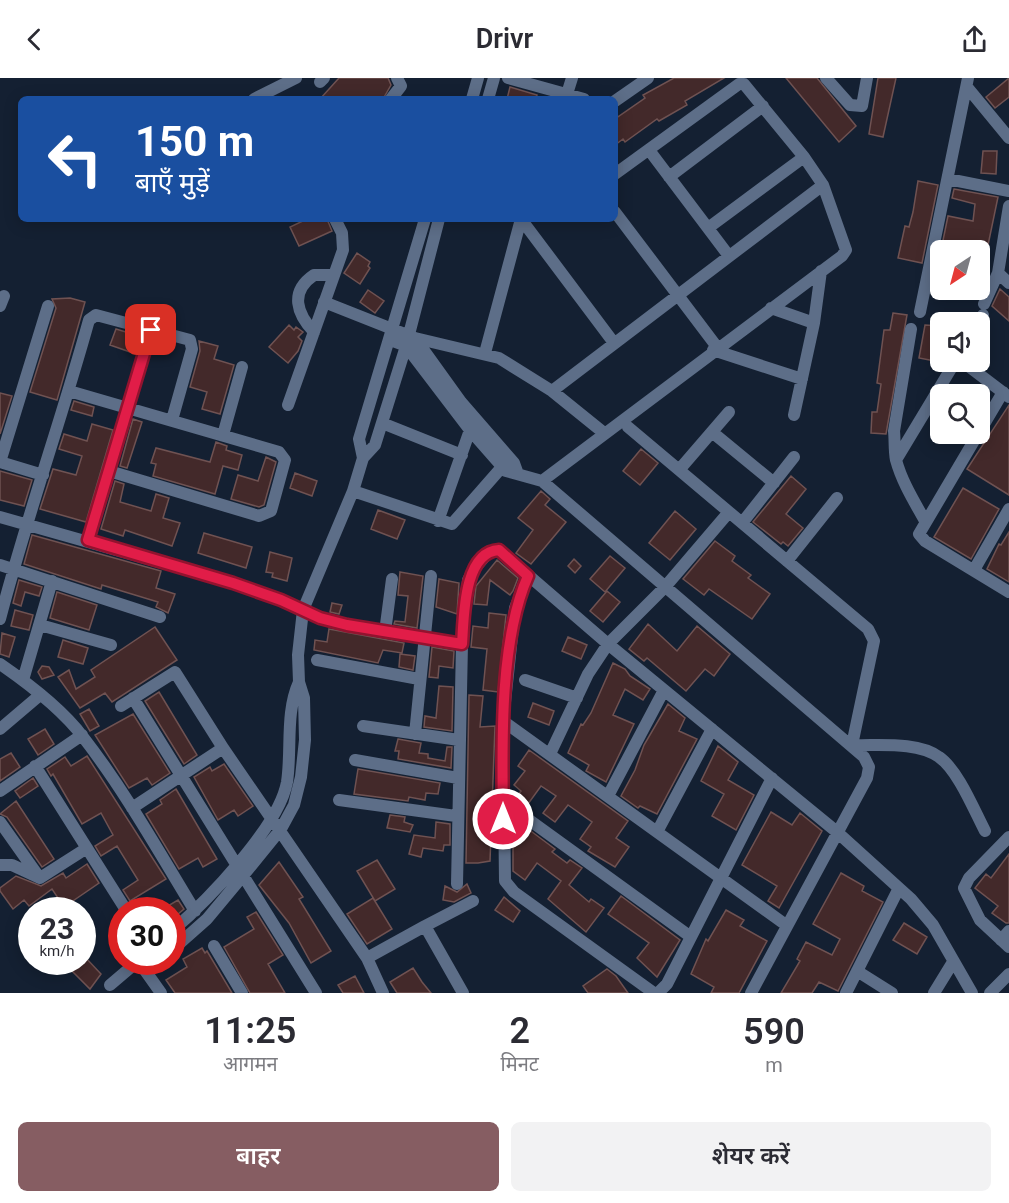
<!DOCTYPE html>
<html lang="hi">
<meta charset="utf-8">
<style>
body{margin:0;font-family:Roboto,"Noto Sans Devanagari",sans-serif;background:#f2f2f3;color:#2b2b33;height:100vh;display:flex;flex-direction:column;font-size:22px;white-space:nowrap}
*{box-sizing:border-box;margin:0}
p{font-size:20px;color:#7c7c81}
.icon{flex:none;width:33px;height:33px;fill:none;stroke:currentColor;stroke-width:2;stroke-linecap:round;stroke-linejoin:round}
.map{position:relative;height:915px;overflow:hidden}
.side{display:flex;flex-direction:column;background:#fff;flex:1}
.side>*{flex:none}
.top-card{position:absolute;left:18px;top:18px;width:600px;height:126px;border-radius:9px;box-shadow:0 3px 15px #0003;background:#1a4fa0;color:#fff;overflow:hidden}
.needle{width:39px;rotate:216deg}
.fabs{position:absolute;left:930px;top:162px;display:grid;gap:12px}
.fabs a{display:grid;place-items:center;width:60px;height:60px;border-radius:9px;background:#fff;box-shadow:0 3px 15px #0003;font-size:30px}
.speed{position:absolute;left:18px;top:819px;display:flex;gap:12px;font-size:30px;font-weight:700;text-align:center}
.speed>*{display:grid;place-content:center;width:78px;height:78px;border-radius:50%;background:#fff;box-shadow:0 3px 15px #0003;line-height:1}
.speed small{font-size:15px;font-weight:400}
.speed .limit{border:9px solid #d22;background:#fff;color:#111}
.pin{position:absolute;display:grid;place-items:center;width:51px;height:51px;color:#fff;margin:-26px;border-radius:12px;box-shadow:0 3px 9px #0006}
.me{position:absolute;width:66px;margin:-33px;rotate:0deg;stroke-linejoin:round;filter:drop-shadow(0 0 4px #0008)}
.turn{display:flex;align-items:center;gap:21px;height:126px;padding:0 18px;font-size:27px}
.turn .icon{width:78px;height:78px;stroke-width:2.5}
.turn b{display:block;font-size:42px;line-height:51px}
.eta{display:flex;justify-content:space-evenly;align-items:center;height:102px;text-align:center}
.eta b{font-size:36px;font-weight:600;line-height:42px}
.cta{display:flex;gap:12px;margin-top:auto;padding:12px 18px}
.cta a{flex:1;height:69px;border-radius:9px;background:#865d62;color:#fff;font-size:24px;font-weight:600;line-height:69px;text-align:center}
.cta a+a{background:#f2f2f3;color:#2b2b33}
header{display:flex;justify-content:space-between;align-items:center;height:78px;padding:0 18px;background:#fff;font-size:27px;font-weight:600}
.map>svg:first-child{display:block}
</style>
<header><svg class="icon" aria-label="back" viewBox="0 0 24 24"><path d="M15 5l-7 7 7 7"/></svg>Drivr<svg class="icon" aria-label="share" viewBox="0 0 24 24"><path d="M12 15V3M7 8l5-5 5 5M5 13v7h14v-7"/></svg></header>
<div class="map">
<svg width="1009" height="915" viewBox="0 0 1009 915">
<rect width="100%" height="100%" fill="#142032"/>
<path fill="#43292a" stroke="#6f5252" stroke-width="1.5" d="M339 0H388L391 7 383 21H320Z
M674 0H724L685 23 687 27 659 43 657 41 625 64 623 61 615 67V41L645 20 643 17Z
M786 0H817L856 48 839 64Z
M878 0H896L883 59 869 56Z
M1009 0V19L995 30 986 19Z
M510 9 537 17 536 21H507Z
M983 73H997L996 96 981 95Z
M918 103 938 107 922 185 898 180 905 148 909 149 913 134Z
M954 111 998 119 987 172H941L948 138 973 143 975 126 952 120Z
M307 141H327L332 153 299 168 290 149Z
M357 175 370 184 368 188 370 190 360 206 344 195Z
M1000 211 1009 219V243L992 228Z
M368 212 384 223 375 235 360 224Z
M70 220 85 224 57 322 30 314 56 230 52 221Z
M893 235 907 237 886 356 871 355 872 334H877L881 306 877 305 884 252H890Z
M289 247 294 252 296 249 303 254 298 259 302 263 298 273 288 285 269 269Z
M925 247 940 248 935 283 919 280Z
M116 251 139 258 133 275 110 267Z
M199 263 218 268 214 281 234 287 220 336 202 331 207 314 190 309 200 273Z
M0 315 12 318 0 356Z
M74 323 94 329 92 338 71 332Z
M1009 327V417L967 391Z
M133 341 142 344 127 390 120 388Z
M92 346 113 352 86 444 40 431 53 391 76 397 82 378 59 371 64 356 87 363Z
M216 364 227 368 226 372 242 377 238 392 223 388 215 416 153 398 156 386 151 385 156 370 210 384Z
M641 371 658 385 640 407 623 393Z
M266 379 276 384 264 427 259 429 231 421 238 397 258 403Z
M0 393 32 402 24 428 0 422Z
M295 395 317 403 312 418 290 410Z
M791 398 806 411 786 436 803 450 788 468 783 464 781 466 753 444Z
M115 403 124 406 120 424 151 433 156 416 169 420 163 440 180 445 172 468 125 452 123 458 101 451Z
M963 410 999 431 971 481 934 459Z
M541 413 550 421 545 427 566 444 531 486 516 475 533 452 518 440Z
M378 432 405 442 397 461 371 451Z
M675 433 696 451 670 482 649 465Z
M1009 454V504L987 491 999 466 1001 467Z
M204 455 252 469 246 490 198 475Z
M32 457 161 493 156 510 175 516 168 535 156 529 158 524 102 507 101 511 24 486Z
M715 463 735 478 732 483 751 497 748 500 770 516 752 541 709 511 704 517 683 501Z
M270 474 292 480 287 503 272 499 273 495 266 494Z
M610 478 625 490 605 514 590 501Z
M574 481 581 488 575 495 568 488Z
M497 482 518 500 513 513 510 517 490 502 487 527 474 526 476 508Z
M400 494 423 498 417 550 394 546 395 543 405 544 408 518 398 517Z
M439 501 459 505 457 536 436 529Z
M19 502 42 509 39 518 25 514 21 528 13 525Z
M607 513 620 524 603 544 590 533Z
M57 514 97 527 89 552 50 540Z
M332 525 342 527 339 536 330 534Z
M15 532 33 537 29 552 11 548Z
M489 535 506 537 498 614 483 612 487 571 471 569 473 548 488 550Z
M648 546 677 573 697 548 730 576 714 598 705 591 686 613 647 580 644 583 629 571Z
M155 549 177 582 112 624 105 615 80 630 58 599 69 592 76 611 95 599 91 592Z
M329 551 404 565 402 575 383 572 378 585 314 572 315 562 327 564Z
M2 555 15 559 9 579 0 576Z
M568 559 587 567 581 581 562 573Z
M63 562 88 570 83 586 58 579Z
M432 569 454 573 453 590 439 588 438 600 429 599Z
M400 576 415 578 413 592 399 589Z
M613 585 625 591 630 598 650 611 643 622 625 611 613 637 634 646 606 704 586 693 589 687 568 675 581 646 583 647 591 635Z
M42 588 49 589 54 597 42 601 38 594Z
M439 608 453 609 452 653 424 649 425 638 436 640Z
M159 614 197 677 184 686 145 623Z
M469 617 483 618 480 649 495 648 490 783 478 785H466Z
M533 625 554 633 549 647 528 639Z
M668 626 685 640 679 653 697 661 657 736 640 728 638 730 621 718 635 692 644 667Z
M89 631 99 648 90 653 80 636Z
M133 636 170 695 152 707 147 700 129 710 95 657Z
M45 651 54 666 38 677 28 661Z
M398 661 421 665 419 675 428 676V680L445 683 447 669H452L451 690 398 681 399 673H395Z
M718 668 738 684 728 702 754 717 736 752 712 738 724 716 701 703Z
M529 672 628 743 616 760 629 769 615 789 588 773 591 769 580 761 592 744 568 727 555 744 543 735 556 718 541 708 528 726 517 718 521 713 514 707 525 693 518 688Z
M11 675 20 689 0 703V681Z
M87 678 166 801 130 823 123 812 138 802 117 768 101 778 95 768 113 757 101 735 82 746 53 696 51 698 47 691 65 679 71 688Z
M224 686 253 728 238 738 234 732 218 742 194 699 210 689 212 693Z
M358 691 440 705 438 716 426 715 425 722 409 719 408 723 354 716Z
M33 700 38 708 20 720 15 713Z
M176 711 217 781 203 789 198 780 179 791 146 736 162 726 160 722Z
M16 723 54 781 42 789 7 739 0 736Z
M771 734 792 747 800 735 822 753 779 830 768 823 777 808 742 787Z
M390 737 405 739 404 744 413 747 410 754 387 750Z
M436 744 450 746V767H444L443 773 423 770 421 779 409 776 414 757 435 760Z
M520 745 555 771 552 774 567 785 570 782 582 790 569 807 589 824 591 821 604 830 586 854 548 821 561 803 537 785 525 802 513 793V756Z
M1009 776V845H1006L992 835 998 828 975 810 986 796 991 800Z
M377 782 395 811 375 823 357 793Z
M279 784 303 819 299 821 331 873 311 885 289 845 259 807Z
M87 786 99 805 64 829 52 811 29 828 24 822 13 831 0 813V810L16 798 41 808 63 795 66 800Z
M841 795 864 808 862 813 883 824 838 913 819 904 812 915H781L800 883 797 881 806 864 832 877 840 861 813 846Z
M467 806 471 815 454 824 443 822 445 808 457 814Z
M621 818 680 862 657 899 637 880 649 865 608 836Z
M504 819 520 833 513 844 495 832Z
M373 820 392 851 367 866 347 836Z
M178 822 184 831 172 841V832H161Z
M726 832 744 842 740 848 767 863 739 915H711L714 909 691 896 706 861 708 863Z
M256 834 283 877 268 886 285 915H250L224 869 254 851 247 839Z
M904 845 927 859 917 876 893 862Z
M202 870 205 875 207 873 232 915H175L166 902 187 889 183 881Z
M85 879 101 896 90 911 71 892Z
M413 890 422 904 431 915H397L390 904Z
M607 891 616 898 628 915H588L583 908Z
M355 898 364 915H343L338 907Z"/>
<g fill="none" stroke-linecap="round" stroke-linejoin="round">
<path stroke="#5d6e88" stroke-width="12" d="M508 0 584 21
M826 0 850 27 862 28 867 0
M320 4 324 0
M967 9 1009 60
M567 16 572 0
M254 21 296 0
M391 21 401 8 397 0
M472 21 478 0
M488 21 494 0
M615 23 648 0
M649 72 729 178
M669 99 763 28
M948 101 1009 113
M1009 128 998 195 1009 205
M615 134 717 269
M521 141 614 265
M708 150 804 79
M324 224 415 260 499 280 552 313 604 355
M984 226 998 195
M0 228 4 218
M771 230 814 245
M920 234 968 0
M979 244 983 237
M911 251 894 353C895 362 894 372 896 382 902 404 914 423 925 443
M314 254C297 236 289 214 314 197H334
M415 260 461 324 514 385 518 396
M390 262 406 268 470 352 506 393 542 403 864 679 869 689 867 700 751 915
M713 272 802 301
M485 275 521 141
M963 284 1009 319
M69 313 279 374 285 382 271 433 259 438 109 393
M552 313 823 107
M288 327 343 172 342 155 335 141
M794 337 814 245 821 193
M382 345 462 377
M628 349 868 551 874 563 852 667C877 668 917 663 939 679 958 692 974 732 985 753
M980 353 1003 314
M712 354 774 405
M978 356 919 456 925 463 1009 514
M223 357 242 289
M363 380 359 361 425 141
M896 382 955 284
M0 384 48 228
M0 384 43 397
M679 392 729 334
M542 403 842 178 846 172 823 107 804 79 744 6H739L615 96
M353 413 452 446 502 389
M0 439 233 505 281 522 320 540 347 547 462 566
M438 443 470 352
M742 445 794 379
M89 462 151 252
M787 483 837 420
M0 487 160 539
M974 492 1009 431
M528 498 515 530 503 643 505 803 514 814 654 915
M0 541C26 441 61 343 89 242L96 237 190 262 192 271 172 342
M40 547 111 567
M385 554 392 501
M317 582 419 601
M0 586C29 606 62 631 83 659 125 713 159 774 195 833
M23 602 52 503
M525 602 577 620
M133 620 316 915
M121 628 175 594 223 670
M503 643 786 847
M363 648 459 662
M0 651 40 617
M415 656 431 498
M550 676 588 596 608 566 665 509 729 434
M355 682 458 700
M35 688 126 832
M0 713 82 657
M608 718 664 612
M339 722 456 738
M503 723 691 859
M132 730 223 670 367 880 383 915
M0 744 39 799
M657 754 712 651
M1009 759 969 800 964 810 980 842 1009 869
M0 787H12L40 800 87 770
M457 806 462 566 468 502 474 491 489 474 499 472 608 566 837 754 911 821 933 847 972 915
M425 848 473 823
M172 853C207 823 279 749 287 704 292 671 285 635 299 604
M1001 862 1009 853
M214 868 242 915
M172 872 207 841 237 805 281 751 294 727 301 699 305 662 304 620 299 604 298 577 303 532 353 413 363 380 375 367 406 268 439 141
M367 880 425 848 463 915
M139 884 161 915
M857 893 892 915
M147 894 159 884
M110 907 137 884
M658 915 667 906 772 700
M846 915 899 810
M934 915 953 884
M990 915 1009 896"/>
</g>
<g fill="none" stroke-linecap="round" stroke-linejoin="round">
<g stroke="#92132f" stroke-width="15">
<path id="route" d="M151 252 88 462 233 505 281 522 320 540 347 547 462 566C464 540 463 474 499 472L528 498C499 563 502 670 503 741"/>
</g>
<use href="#route" stroke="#e11d48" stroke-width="10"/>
</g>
</svg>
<div class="fabs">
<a><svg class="needle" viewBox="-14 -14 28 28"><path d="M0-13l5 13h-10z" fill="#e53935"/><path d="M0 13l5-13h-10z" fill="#7c7c81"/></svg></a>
<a><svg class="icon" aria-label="sound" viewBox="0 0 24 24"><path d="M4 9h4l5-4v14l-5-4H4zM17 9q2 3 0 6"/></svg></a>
<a><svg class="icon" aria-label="search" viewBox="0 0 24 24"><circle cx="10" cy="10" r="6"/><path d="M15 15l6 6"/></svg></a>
</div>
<div class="speed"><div>23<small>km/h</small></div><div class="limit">30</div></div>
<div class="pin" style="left:151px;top:252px;background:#d93025"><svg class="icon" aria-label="arrive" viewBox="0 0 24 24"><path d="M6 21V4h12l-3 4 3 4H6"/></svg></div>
<svg class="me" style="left:503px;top:741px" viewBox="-20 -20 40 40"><circle r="17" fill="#e11d48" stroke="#fff" stroke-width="3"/><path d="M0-11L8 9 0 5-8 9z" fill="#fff"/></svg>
<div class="top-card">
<div class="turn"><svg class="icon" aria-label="left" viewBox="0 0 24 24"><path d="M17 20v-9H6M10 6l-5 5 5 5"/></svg><div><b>150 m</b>बाएँ मुड़ें</div></div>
</div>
</div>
<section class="side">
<div class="eta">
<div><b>11:25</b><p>आगमन</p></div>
<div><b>2</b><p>मिनट</p></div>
<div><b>590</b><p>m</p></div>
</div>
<div class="cta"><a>बाहर</a><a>शेयर करें</a></div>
</section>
